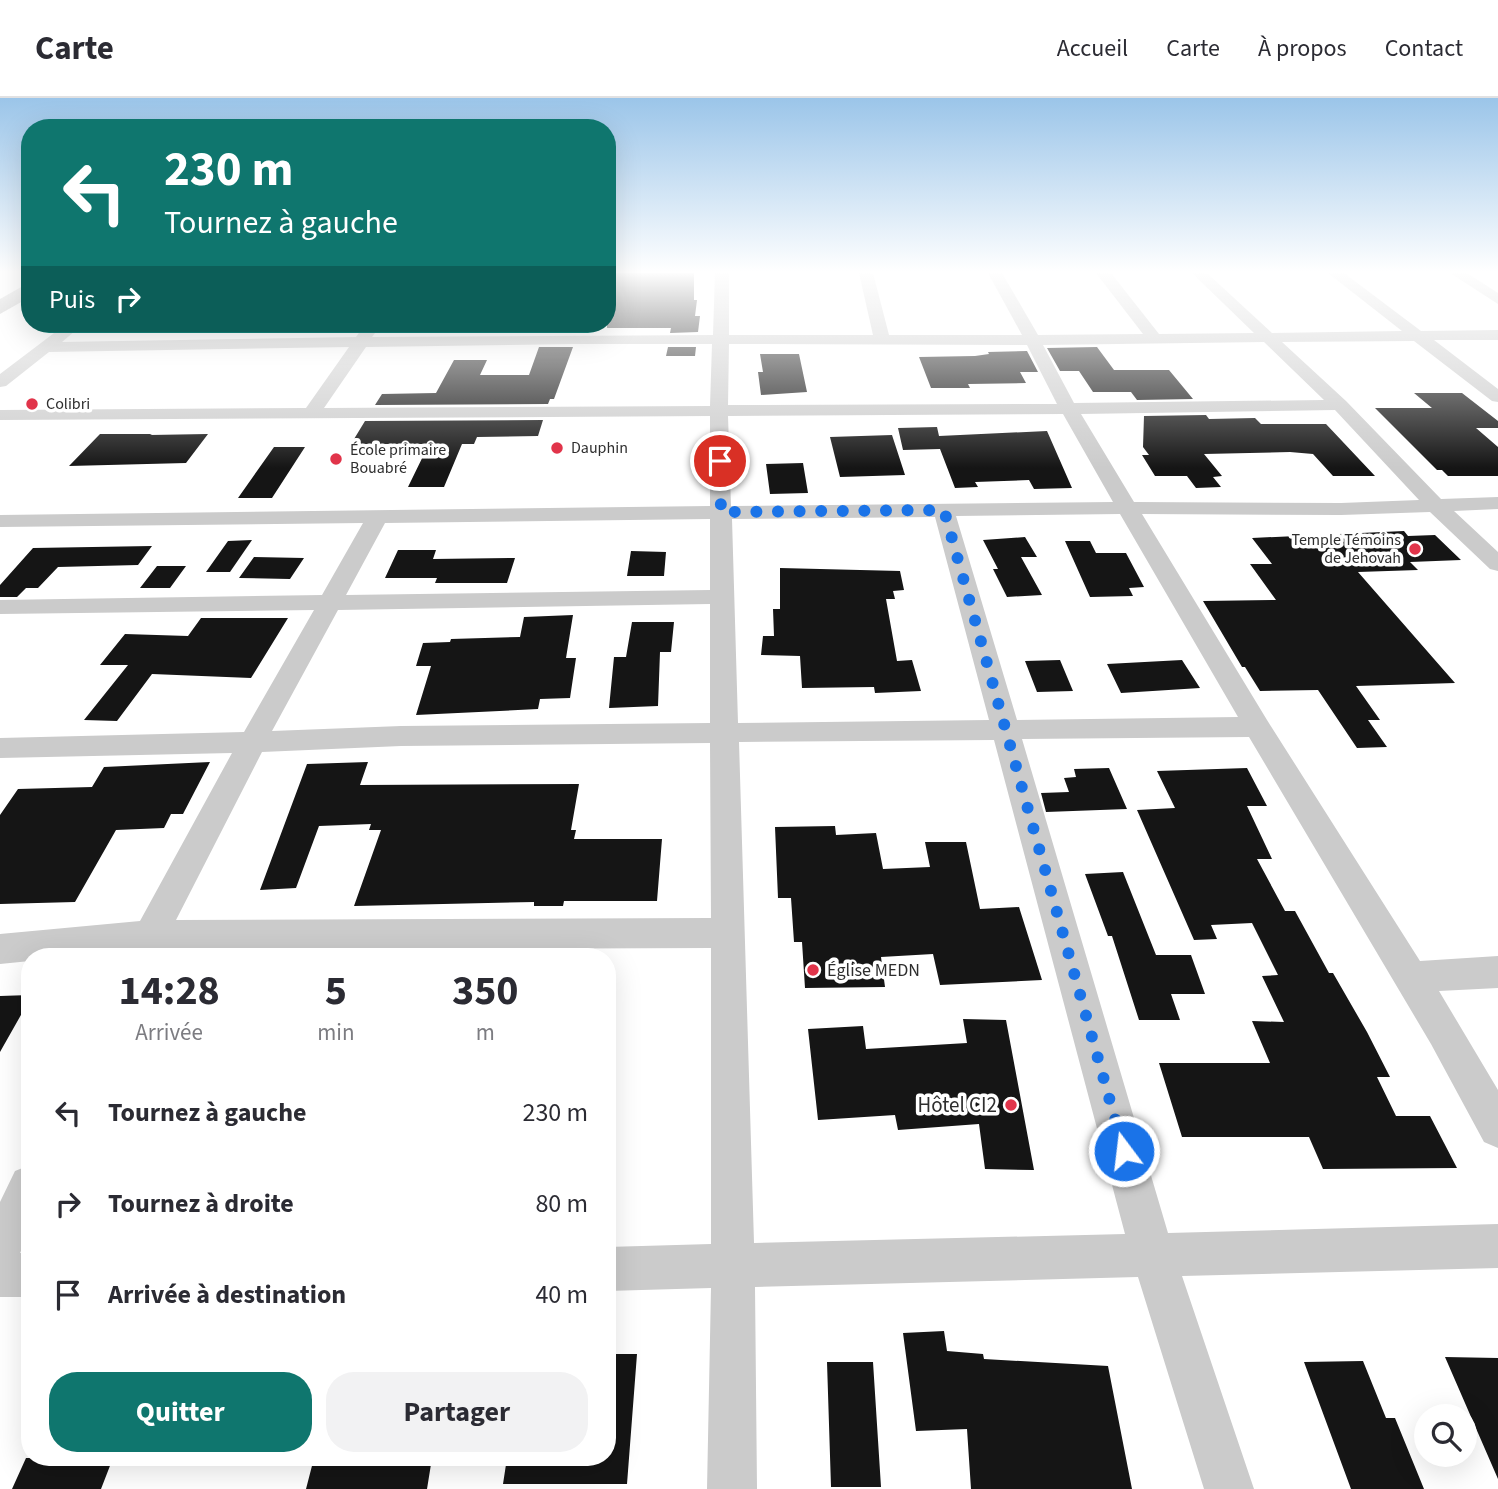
<!DOCTYPE html>
<html lang="fr">
<meta charset="utf-8">
<style>
body{margin:0;font-family:"Source Sans 3",sans-serif;background:#f2f2f3;color:#2b2b33;height:100vh;display:flex;flex-direction:column;font-size:26px;white-space:nowrap}
*{box-sizing:border-box;margin:0}
p{font-size:23px;color:#7c7c81}
.icon{flex:none;width:38px;height:38px;fill:none;stroke:currentColor;stroke-width:2;stroke-linecap:round;stroke-linejoin:round}
.map{position:relative;flex:1;overflow:hidden}
.drawer{position:absolute;left:21px;top:850px;width:595px;height:518px;display:flex;flex-direction:column;background:#fff;border-radius:28px;box-shadow:0 7px 28px #0002}
.drawer>*{flex:none}
.hud{position:absolute;left:21px;top:21px;width:595px;height:214px;border-radius:28px;box-shadow:0 7px 28px #0002;background:#0f766e;color:#fff;overflow:hidden}
.buttons{position:absolute;left:1414px;top:1306px;display:grid;gap:14px}
.buttons a{display:grid;place-items:center;width:63px;height:63px;border-radius:50%;background:#fff;box-shadow:0 7px 28px #0002;font-size:35px}
.pin{position:absolute;display:grid;place-items:center;width:60px;height:60px;color:#fff;margin:-30px;border:4px solid #fff;border-radius:50%;box-shadow:0 2px 7px #0007}
.me{position:absolute;width:77px;margin:-38px;rotate:345deg;stroke-linejoin:round;filter:drop-shadow(0 0 5px #0008)}
.turn{display:flex;align-items:center;gap:24px;height:147px;padding:0 28px;font-size:32px}
.turn .icon{width:91px;height:91px;stroke-width:2.5}
.turn b{display:block;font-size:49px;line-height:60px}
.then{display:flex;align-items:center;height:66px;padding:0 28px;background:#0003;gap:14px;font-size:26px}
.eta{display:flex;justify-content:space-evenly;align-items:center;height:119px;text-align:center}
.eta b{font-size:42px;font-weight:700;line-height:49px}
.button{display:flex;gap:14px;margin-top:auto;padding:14px 28px}
.button a{flex:1;height:80px;border-radius:28px;background:#0f766e;color:#fff;font-size:28px;font-weight:700;line-height:80px;text-align:center}
.button a+a{background:#f2f2f3;color:#2b2b33}
ul{padding:0;list-style:none}
li{display:flex;align-items:center;gap:21px;height:91px;padding:0 28px}
li div{flex:1}
li b{display:block;font-size:26px}
li em{font-style:normal}
header{display:flex;align-items:center;gap:42px;box-sizing:border-box;height:98px;padding:0 35px;background:#fff;border-bottom:2px solid #e1e1e2}
header strong{font-size:33px}
nav{display:flex;gap:38px;margin-inline-start:auto;font-size:24px}
.map>svg:first-child{display:block}
</style>
<header>
<strong>Carte</strong>
<nav><a>Accueil</a><a>Carte</a><a>À propos</a><a>Contact</a></nav>
</header>
<div class="map">
<svg width="1498" height="1391" viewBox="0 0 1498 1391">
<rect width="100%" height="100%" fill="#fff"/>
<path fill="#151515" d="M607 175H694V202H697L695 218H700L698 234 670 235 671 230H607Z
M548 226H581L577 235H544Z
M539 249H573L554 301H550L548 306 375 307 382 296 436 295 454 262H487L480 277H529Z
M668 249H696L695 258H666Z
M1097 249 1114 272H1169L1193 301 1137 302 1131 294H1093L1079 273H1060L1047 250Z
M1027 253 1038 274H1020L1026 285 968 286 970 290H931L919 259 975 258 989 256 988 254Z
M760 256H799L807 294 761 297 758 274H763Z
M1414 295H1462L1498 323V330H1476L1498 349V378H1448L1442 372H1437L1375 310H1432Z
M1206 317 1209 321 1255 320 1261 326H1326L1375 378H1333L1313 356 1290 354 1204 356 1222 378 1213 379 1221 389 1196 390 1187 378H1155L1142 357H1149L1143 349 1144 318Z
M543 322 538 338 477 339 474 346H462L444 389H408L429 346H351L365 323Z
M937 329 939 338 1047 333 1072 390 1034 391 1029 382 975 384 978 389 955 390 940 351 903 352 898 330Z
M100 336H152L150 337 208 336 186 365 69 368Z
M892 337 905 377 840 379 830 339Z
M274 349H305L272 400H238Z
M803 365 808 395 770 396 766 366Z
M1404 433 1408 438 1435 437 1461 462 1410 464 1418 472 1358 474 1455 585 1356 588 1380 622H1368L1387 649 1357 650 1318 592 1260 593 1245 569H1242L1203 503 1276 502 1250 466H1272L1252 440Z
M1025 439 1037 459H1021L1042 497 1007 499 993 471H998L983 442Z
M252 442 230 474H206L228 443Z
M1065 443H1090L1096 455H1126L1144 489 1129 490 1133 498 1090 499Z
M152 448 138 467 58 469 38 490H26L17 499H0V487L33 450Z
M398 452H436L433 461 515 460 507 485H435L437 480H385Z
M631 453 666 454 664 478H627Z
M254 459 304 460 290 481 239 480Z
M157 468H186L170 490H140Z
M780 470 900 473 904 492 893 493 895 501H886L897 563 912 562 921 593 875 595 874 589 802 590 800 558 761 557 763 538H774L773 511H780Z
M573 517 566 560H576L570 600 540 601 538 611 416 617 431 568H416L423 545 450 544 451 541 520 539 524 519Z
M201 520H288L251 580 152 576 117 623 84 622 128 567H100L125 536 188 538Z
M632 524H674L671 554H660L658 608 609 610 614 559H626Z
M1060 562 1073 593 1037 594 1025 563Z
M1182 562 1200 590 1121 595 1107 566Z
M210 664 183 716H171L164 730 116 732 75 804 0 806V717L18 691 92 689 104 669Z
M368 664 360 687 579 686 571 732H576L574 741H662L657 803H564L563 808H534V804L354 808 381 732H369L371 726 319 728 296 790 260 792 307 666Z
M1109 670 1127 711 1046 714 1041 695 1069 694 1064 680 1076 679 1074 671Z
M1247 670 1267 708H1247L1272 761H1257L1285 813H1295L1329 875H1333L1367 934 1390 979H1377L1396 1018H1430L1457 1070 1323 1071 1309 1039H1182L1159 965H1270L1252 923 1284 924 1262 878 1278 877 1252 825 1211 827 1217 841 1194 842 1137 712 1175 710 1157 673Z
M835 728 836 737 876 735 883 771 930 769 925 744H966L980 811 1019 809 1042 882 940 887 933 856 881 859 885 889 805 890 802 844H794L791 800H778L775 729Z
M1123 774 1156 857H1191L1205 896H1171L1180 922H1139L1112 838H1108L1085 776Z
M30 897V901L0 954V898Z
M963 921 1006 922 1034 1072 985 1071 979 1026 898 1032 895 1017 818 1022 808 931 863 928 866 951 967 945Z
M944 1233 947 1253 983 1256 984 1261 1108 1268 1132 1391H971L967 1331 916 1333 903 1235Z
M607 1256H637L627 1386H503L507 1360H607Z
M1445 1259 1498 1260V1381Z
M1363 1263 1386 1320H1395L1424 1391H1351L1304 1264Z
M827 1264H873L881 1389H831Z
M26 1360H113L101 1391H12Z
M314 1360H432L427 1391H306Z"/>
<g fill="none" stroke-linecap="round" stroke-linejoin="round">
<path fill="#cbcbcb" fill-rule="evenodd" d="M715 175H729V237H873L859 175H873L889 237H1022L988 175H1002L1038 237 1143 236 1096 175H1111L1159 236 1254 235 1192 175H1207L1272 235 1402 233 1328 175H1344L1421 233 1498 232V242H1434L1498 291V304L1492 303 1414 243 1282 244 1346 303 1441 401 1498 399V411L1454 413 1498 454V473L1490 471 1430 414 1341 417 1142 416 1267 622 1420 863 1498 858V890L1439 893 1498 992V1050L1484 1044 1431 946 1249 639 1022 641 1168 1135 1498 1126V1170L1182 1178 1254 1391H1204L1138 1179 755 1189 757 1391H707L711 1190 607 1193V1149L711 1146V850L161 852 157 859H122L124 854 71 859H30V863L0 866V836L140 823 232 655 0 660V640L244 634 314 512 0 516V502L322 497 363 425 0 429V417L710 408V318L0 322V312L306 310 349 249 49 254 6 288 0 289V276L66 226H83L62 244 356 239 364 228 370 226 378 231 372 239 713 237ZM1264 244 1324 302 1074 305 1043 247ZM572 246H712L710 308 324 310 366 249ZM729 246 1027 247 1057 306 728 307ZM1335 312 1419 402 1341 405 1134 404 1081 316ZM1063 316 1113 404 731 408 728 318ZM1120 416 1238 619 1017 622 956 418ZM935 419 989 622 738 625 732 421ZM710 421V492L346 497 385 425ZM710 506V625L401 628 272 633 338 512ZM994 642 1125 1136 754 1145 739 644ZM710 645 711 820 176 822 262 654 401 648Z
M1450 175H1467L1498 195V206Z
M30 1067V1135L20 1155H30V1199H0V1104L15 1073Z"/>
<path fill="#9e9e9e" fill-rule="evenodd" d="M30 184V199L0 216V201Z"/>
</g>
<linearGradient id="sky" x2="0" y2="1"><stop stop-color="#9bc5e9"/><stop offset="0.47" stop-color="#fff"/><stop offset="1" stop-color="#fff" stop-opacity="0"/></linearGradient>
<rect width="1498" height="370" fill="url(#sky)"/>
<g fill="none" stroke-linecap="round" stroke-linejoin="round">
<path stroke="#1a73e8" stroke-width="12" stroke-dasharray="0 21.6" d="M720 363 721 414 944 412 1124 1053"/>
</g>
<g fill="#e1344a" stroke="#fff" stroke-width="2.5">
<circle cx="32" cy="306" r="7"/>
<circle cx="557" cy="350" r="7"/>
<circle cx="336" cy="361" r="7"/>
<circle cx="1415" cy="451" r="7"/>
<circle cx="813" cy="872" r="7"/>
<circle cx="1011" cy="1007" r="7"/>
</g>
<g text-anchor="middle" dominant-baseline="central" stroke-width="7" stroke-linejoin="round" paint-order="stroke">
<g font-size="16" fill="#2e2e2e" stroke="#fff" text-anchor="start">
<text x="46" y="306">Colibri</text>
<text x="571" y="350">Dauphin</text>
<text x="350" y="352">École primaire<tspan x="350" dy="18">Bouabré</tspan></text>
<text x="1401" y="442" text-anchor="end">Temple Témoins<tspan x="1401" dy="18">de Jehovah</tspan></text>
</g>
<g font-size="18" fill="#2e2e2e" stroke="#fff" text-anchor="start">
<text x="827" y="872">Église MEDN</text>
</g>
<g font-size="21" fill="#2e2e2e" stroke="#fff" text-anchor="end">
<text x="997" y="1007">Hôtel CI2</text>
</g>
</g>
</svg>
<div class="buttons">
<a><svg class="icon" aria-label="search" viewBox="0 0 24 24"><circle cx="10" cy="10" r="6"/><path d="M15 15l6 6"/></svg></a>
</div>
<div class="pin" style="left:720px;top:363px;background:#d93025"><svg class="icon" aria-label="arrive" viewBox="0 0 24 24"><path d="M6 21V4h12l-3 4 3 4H6"/></svg></div>
<svg class="me" style="left:1124px;top:1053px" viewBox="-20 -20 40 40"><circle r="17" fill="#1a73e8" stroke="#fff" stroke-width="3"/><path d="M0-11L8 9 0 5-8 9z" fill="#fff"/></svg>
<div class="hud">
<div class="turn"><svg class="icon" aria-label="left" viewBox="0 0 24 24"><path d="M17 20v-9H6M10 6l-5 5 5 5"/></svg><div><b>230 m</b>Tournez à gauche</div></div>
<div class="then">Puis<svg class="icon" aria-label="right" viewBox="0 0 24 24"><path d="M7 20v-9h11M14 6l5 5-5 5"/></svg></div>
</div>
<section class="drawer">
<div class="eta">
<div><b>14:28</b><p>Arrivée</p></div>
<div><b>5</b><p>min</p></div>
<div><b>350</b><p>m</p></div>
</div>
<ul>
<li><svg class="icon" aria-label="left" viewBox="0 0 24 24"><path d="M17 20v-9H6M10 6l-5 5 5 5"/></svg><div><b>Tournez à gauche</b></div><em>230 m</em></li>
<li><svg class="icon" aria-label="right" viewBox="0 0 24 24"><path d="M7 20v-9h11M14 6l5 5-5 5"/></svg><div><b>Tournez à droite</b></div><em>80 m</em></li>
<li><svg class="icon" aria-label="arrive" viewBox="0 0 24 24"><path d="M6 21V4h12l-3 4 3 4H6"/></svg><div><b>Arrivée à destination</b></div><em>40 m</em></li>
</ul>
<div class="button"><a>Quitter</a><a>Partager</a></div>
</section>
</div>
